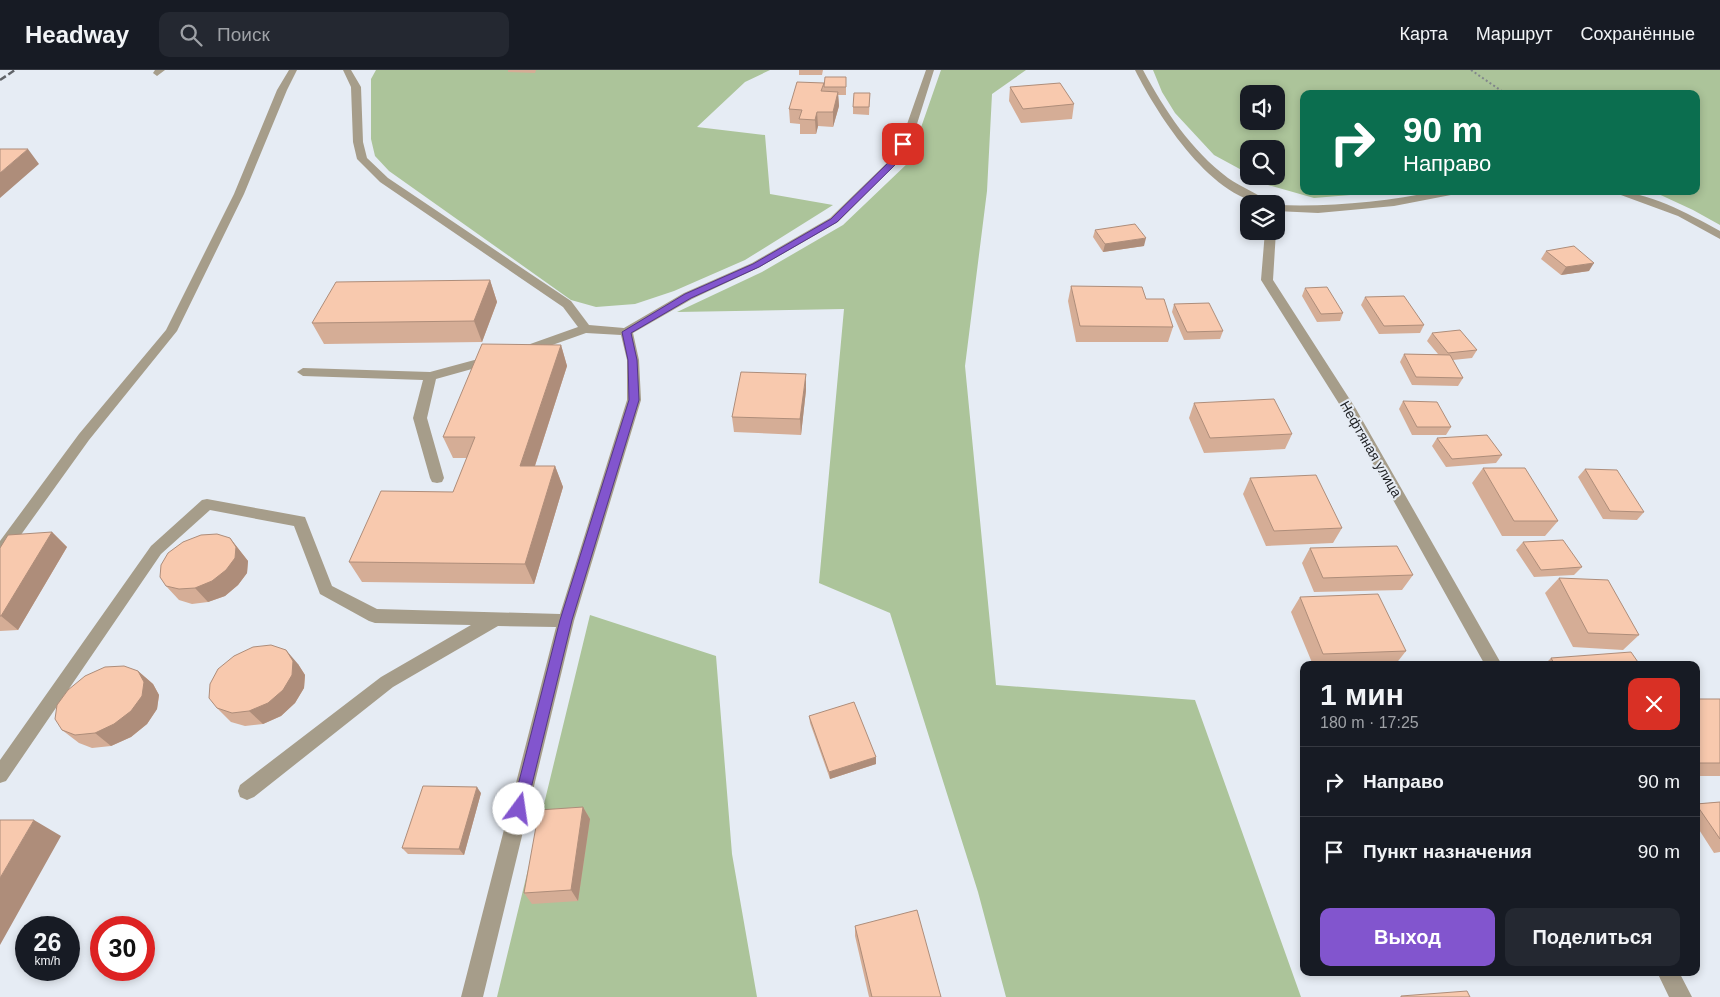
<!DOCTYPE html>
<html lang="ru">
<meta charset="utf-8">
<style>
body{margin:0;font-family:Arial,sans-serif;background:#242831;color:#f1f3f6;height:100vh;display:flex;flex-direction:column;font-size:19px;white-space:nowrap}
*{box-sizing:border-box;margin:0}
p{font-size:16px;color:#9ea1a6}
.icon{flex:none;width:28px;height:28px;fill:none;stroke:currentColor;stroke-width:2;stroke-linecap:round;stroke-linejoin:round}
.map{position:relative;flex:1;overflow:hidden}
.side{position:absolute;left:1300px;top:591px;width:400px;height:315px;display:flex;flex-direction:column;background:#171b24;border-radius:10px;box-shadow:0 2px 8px #0003}
.side>*{flex:none}
.banner{position:absolute;left:1300px;top:20px;width:400px;height:105px;border-radius:10px;box-shadow:0 2px 8px #0003;background:#0b6e4f;color:#fff;overflow:hidden}
.fabs{position:absolute;left:1240px;top:15px;display:grid;gap:10px}
.fabs a{display:grid;place-items:center;width:45px;height:45px;border-radius:10px;background:#171b24;box-shadow:0 2px 8px #0003;font-size:25px}
.speed{position:absolute;left:15px;top:846px;display:flex;gap:10px;font-size:25px;font-weight:700;text-align:center}
.speed>*{display:grid;place-content:center;width:65px;height:65px;border-radius:50%;background:#171b24;box-shadow:0 2px 8px #0003;line-height:1}
.speed small{font-size:12px;font-weight:400}
.speed .limit{border:8px solid #d22;background:#fff;color:#111}
.pin{position:absolute;display:grid;place-items:center;width:42px;height:42px;color:#fff;margin:-21px;border-radius:10px;box-shadow:0 2px 8px #0006}
.me{position:absolute;width:55px;margin:-28px;rotate:14deg;stroke-linejoin:round;filter:drop-shadow(0 0 4px #0008)}
.turn{display:flex;align-items:center;gap:18px;height:105px;padding:0 20px;font-size:22px}
.turn .icon{width:65px;height:65px;stroke-width:2.5}
.turn b{display:block;font-size:35px;line-height:42px}
.round{display:grid;place-items:center;flex:none;width:52px;height:52px;border-radius:10px;background:#242831}
.head{display:flex;align-items:center;justify-content:space-between;height:85px;padding:0 20px}
h1{font-size:30px;font-weight:700;line-height:38px}
.action{display:flex;gap:10px;margin-top:auto;padding:10px 20px}
.action a{flex:1;height:58px;border-radius:10px;background:#8255ce;color:#fff;font-size:20px;font-weight:700;line-height:58px;text-align:center}
.action a+a{background:#242831;color:#f1f3f6}
ul{padding:0;list-style:none}
li{display:flex;align-items:center;gap:15px;height:70px;padding:0 20px;border-top:1px solid #363941}
li div{flex:1}
li b{display:block;font-size:19px}
li em{font-style:normal}
header{display:flex;align-items:center;gap:30px;box-sizing:border-box;height:70px;padding:0 25px;background:#171b24;border-bottom:1px solid #363941}
header strong{font-size:24px}
nav{display:flex;gap:28px;margin-inline-start:auto;font-size:18px}
.search{width:350px;height:45px;background:#242831;display:flex;align-items:center;gap:12px;box-sizing:border-box;padding:0 18px;border-radius:10px;color:#9ea1a6;font-size:19px}
.map>svg:first-child{display:block}
</style>
<header>
<strong>Headway</strong>
<div class="search"><svg class="icon" aria-label="search" viewBox="0 0 24 24"><circle cx="10" cy="10" r="6"/><path d="M15 15l6 6"/></svg>Поиск</div>
<nav><a>Карта</a><a>Маршрут</a><a>Сохранённые</a></nav>
</header>
<div class="map">
<svg width="1720" height="927" viewBox="0 0 1720 927">
<rect width="100%" height="100%" fill="#e6ecf4"/>
<path fill="#acc49a" fill-rule="evenodd" d="M376 0H770L745 12 697 57 765 65 770 124 833 135 745 190 674 221 635 234 596 237 571 230 389 101 375 86 371 69V9Z
M941 0H1026L992 24 987 121 965 296 996 615 1195 630 1301 927H1006L978 822 890 543 819 513 844 239 677 242 762 202 843 155 909 92Z
M1153 0H1720V155L1693 140 1652 121H1696V24H1304V121H1399L1314 128 1268 115 1252 106H1276V79H1249V104L1214 85 1175 43 1162 22ZM1249 24H1276V51H1249Z
M590 545 716 586 732 784 757 927H497Z"/>
<g fill="none" stroke-linecap="round" stroke-linejoin="round">
<path stroke="#82868c" stroke-width="2" stroke-dasharray="2 2.5" stroke-linecap="butt" d="M1471 0 1506 24"/>
<path fill="#a69d8a" fill-rule="evenodd" d="M155 0H165L157 6 153 3Z
M289 0H297L287 20 244 124 177 261 89 370 5 487 0 489V471L79 364 166 260 234 124 277 20Z
M343 0H351L361 17 363 72 367 88 388 108 571 231 589 255 624 258 684 223 752 193 830 148 891 89 906 57 926 0H934L916 57 900 90 838 152 760 197 692 229 633 263 639 290 641 330 574 551 483 927H461L556 557 498 556 393 617 254 727 247 730 240 727 238 721 240 715 381 607 471 555 375 553 369 551 320 524 294 456 210 440 161 484 6 711 0 713V690L151 476 202 430 207 429 305 447 332 516 377 539 560 544 627 330V290L621 265 586 263 527 284H519L517 281 519 278 578 257 563 237 380 112 357 89 353 72 351 17Z
M1135 0H1143C1165 41 1191 80 1228 108 1240 117 1262 125 1271 134 1214 134 1158 46 1135 0Z
M1438 121H1461L1456 124 1394 136 1318 143 1276 141V135C1332 137 1384 132 1438 121Z
M1610 121C1648 121 1687 143 1720 161V169L1678 146Z
M1265 161H1276L1273 210 1356 339 1502 595H1485L1343 340 1261 210Z
M493 285 497 286 499 289 497 292 436 309 427 348 444 408 442 412 437 413 432 412 430 408 413 348 423 310 303 306 297 302 303 298 430 302Z
M1657 902H1679L1692 927H1669Z"/>
<path stroke="#606368" stroke-width="2.5" stroke-dasharray="7 3" stroke-linecap="butt" d="M0 10 15 0"/>
</g>
<path fill="#d5ad96" d="M508 0H536L535 3 508 2Z
M799 0H823L822 5H799Z
M846 7V25H838L839 36 833 57 818 56 816 64H800V54L790 53 789 39 824 13V22V17Z
M1010 17 1074 34 1072 49 1021 53 1009 31Z
M870 23 869 45 853 44V37Z
M1095 160 1144 176 1103 182 1093 167Z
M1546 181 1589 201 1561 205 1541 189Z
M490 210 497 232 482 272 324 274 312 253Z
M1071 216 1146 229 1173 257 1168 272H1076L1068 231Z
M1305 218 1343 243 1340 251 1317 252 1302 226Z
M1365 227 1424 255 1420 263 1379 264 1361 235Z
M1174 234 1223 261 1220 269 1184 270 1172 242Z
M1432 263 1477 280 1472 288 1453 290 1463 308 1458 316 1412 315 1400 292 1404 284H1438L1427 271Z
M561 275 567 296 535 396H555L563 417 534 514 362 512 349 492 453 422 467 388H453L443 367Z
M806 320 801 365 734 362 732 347Z
M1403 331 1451 357 1446 365H1412L1399 339Z
M1194 333 1292 364 1285 379 1204 383 1189 348Z
M1437 368 1502 385 1496 393 1446 397 1432 376Z
M1483 398 1558 451 1545 466H1502L1472 413Z
M1585 399 1644 442 1637 450 1603 449 1578 407Z
M1250 408 1342 458 1333 473 1266 476 1243 424Z
M52 462 67 477 18 560 0 561V478Z
M230 468 248 491 247 503 238 515 225 526 208 532 192 534 179 530 166 516Z
M1523 472 1582 497 1574 505 1534 507 1516 480Z
M1310 478 1413 505 1402 520 1314 522 1302 493Z
M1559 508 1639 565 1623 580 1573 577 1545 523Z
M1300 527 1406 581 1395 595H1313L1291 542Z
M1551 588 1640 595H1544Z
M298 594 305 605 304 618 295 633 281 646 263 654 245 656 231 652 217 638Z
M138 601 153 614 159 625 157 639 147 654 131 667 111 676 92 678 79 673 62 660Z
M1696 629H1720V706H1696Z
M809 646 876 694 830 709 810 653Z
M481 723 464 785 408 784 402 778Z
M1720 732V782L1714 783 1696 755V734Z
M583 737 590 749 578 831 532 834 524 823Z
M855 856 941 927H869L855 866Z"/>
<path fill="#ae8d7a" d="M838 22 839 36 833 57V42Z
M817 42 818 56 816 64 815 50Z
M28 79 39 94 0 128V103Z
M1146 168 1144 176 1103 182 1105 174Z
M1594 193 1589 201 1561 205 1566 197Z
M490 210 497 232 482 272 474 251Z
M561 275 567 296 528 417 520 396Z
M806 304V320L801 365 800 349Z
M555 396 563 417 534 514 525 494Z
M52 462 67 477 18 560 1 546Z
M230 468 248 491 247 503 238 515 225 526 208 532 195 518Z
M286 580 298 594 305 605 304 618 295 633 281 646 263 654 249 641Z
M138 601 153 614 159 625 157 639 147 654 131 667 111 676 95 663Z
M876 687V694L830 709 829 702Z
M477 717 481 723 464 785 459 779Z
M583 737 590 749 578 831 571 820Z
M34 750 61 766 0 875V808Z"/>
<path fill="#f8c9ae" stroke="#ae8d7a" d="M825 7H846V17H824Z
M797 12 824 13 821 21 838 22 833 42H817L815 50 799 49 802 40 789 39Z
M1060 13 1074 34 1023 39 1010 17Z
M854 23H870L869 37H853Z
M0 79H28L0 103Z
M1135 154 1146 168 1105 174 1095 160Z
M1574 176 1594 193 1566 197 1546 181Z
M490 210 474 251 312 253 336 212Z
M1071 216 1142 217 1146 229H1164L1173 257 1080 256Z
M1327 217 1343 243 1321 244 1305 218Z
M1404 226 1424 255 1384 256 1365 227Z
M1209 233 1223 261 1187 262 1174 234Z
M1460 260 1477 280 1448 283 1432 263Z
M482 274 561 275 520 396H555L525 494 349 492 381 421 453 422 475 367H443Z
M1404 284 1450 285 1463 308 1416 307Z
M741 302 806 304 800 349 732 347Z
M1274 329 1292 364 1210 368 1194 333Z
M1403 331 1437 332 1451 357H1417Z
M1487 365 1502 385 1452 389 1437 368Z
M1483 398H1525L1558 451H1514Z
M1585 399 1617 400 1644 442 1610 441Z
M1316 405 1342 458 1274 461 1250 408Z
M52 462 1 546H0V478L8 465Z
M217 464 230 468 236 477 235 488 226 500 212 511 195 518 179 519 166 516 160 507 161 495 168 483 183 472 201 465Z
M1563 470 1582 497 1541 500 1523 472Z
M1397 476 1413 505 1323 508 1310 478Z
M1559 508 1608 510 1639 565 1588 563Z
M1378 524 1406 581 1323 584 1300 527Z
M271 575 286 580 293 591 292 605 283 620 268 633 249 641 232 643 217 638 209 628 210 614 218 599 234 586 253 577Z
M1631 582 1640 595H1555L1551 588Z
M124 596 138 601 144 612 142 626 131 641 114 654 95 663 75 665 62 660 55 649 57 635 68 620 85 606 105 597Z
M1696 629H1720V693H1696Z
M854 632 876 687 829 702 809 646Z
M423 716 477 717 459 779 402 778Z
M1720 732V769L1696 734Z
M583 737 571 820 524 823 539 740Z
M0 750H34L0 808Z
M917 840 941 927H872L855 856Z
M1467 921 1470 927H1401V926Z"/>
<path fill="#8255ce" stroke="#543786" d="M901 72 907 74 898 92 837 152 759 197 691 228 631 263 637 290 639 330 572 550 526 739 524 744 519 745 514 744 512 739 560 550 629 330 628 290 622 262 685 224 753 194 831 149 892 89Z"/>
<g text-anchor="middle" dominant-baseline="central" stroke-width="4" stroke-linejoin="round" paint-order="stroke">
<g font-size="14" fill="#1e2023" stroke="#e6ecf4">
<text transform="translate(1371 379) rotate(60)">Нефтяная улица</text>
</g>
</g>
</svg>
<div class="fabs">
<a><svg class="icon" aria-label="sound" viewBox="0 0 24 24"><path d="M4 9h4l5-4v14l-5-4H4zM17 9q2 3 0 6"/></svg></a>
<a><svg class="icon" aria-label="search" viewBox="0 0 24 24"><circle cx="10" cy="10" r="6"/><path d="M15 15l6 6"/></svg></a>
<a><svg class="icon" aria-label="layers" viewBox="0 0 24 24"><path d="M12 4l9 5-9 5-9-5zM3 14l9 5 9-5"/></svg></a>
</div>
<div class="speed"><div>26<small>km/h</small></div><div class="limit">30</div></div>
<div class="pin" style="left:903px;top:74px;background:#d93025"><svg class="icon" aria-label="arrive" viewBox="0 0 24 24"><path d="M6 21V4h12l-3 4 3 4H6"/></svg></div>
<svg class="me" style="left:519px;top:739px" viewBox="-20 -20 40 40"><circle r="19" fill="#fff"/><path d="M0-13L10 11 0 6-10 11z" fill="#8255ce"/></svg>
<div class="banner">
<div class="turn"><svg class="icon" aria-label="right" viewBox="0 0 24 24"><path d="M7 20v-9h11M14 6l5 5-5 5"/></svg><div><b>90 m</b>Направо</div></div>
</div>
<section class="side">
<div class="head"><div><h1>1 мин</h1><p>180 m · 17:25</p></div><a class="round" style="background:#d93025;color:#fff"><svg class="icon" aria-label="close" viewBox="0 0 24 24"><path d="M6 6l12 12M18 6L6 18"/></svg></a></div>
<ul>
<li><svg class="icon" aria-label="right" viewBox="0 0 24 24"><path d="M7 20v-9h11M14 6l5 5-5 5"/></svg><div><b>Направо</b></div><em>90 m</em></li>
<li><svg class="icon" aria-label="arrive" viewBox="0 0 24 24"><path d="M6 21V4h12l-3 4 3 4H6"/></svg><div><b>Пункт назначения</b></div><em>90 m</em></li>
</ul>
<div class="action"><a>Выход</a><a>Поделиться</a></div>
</section>
</div>
